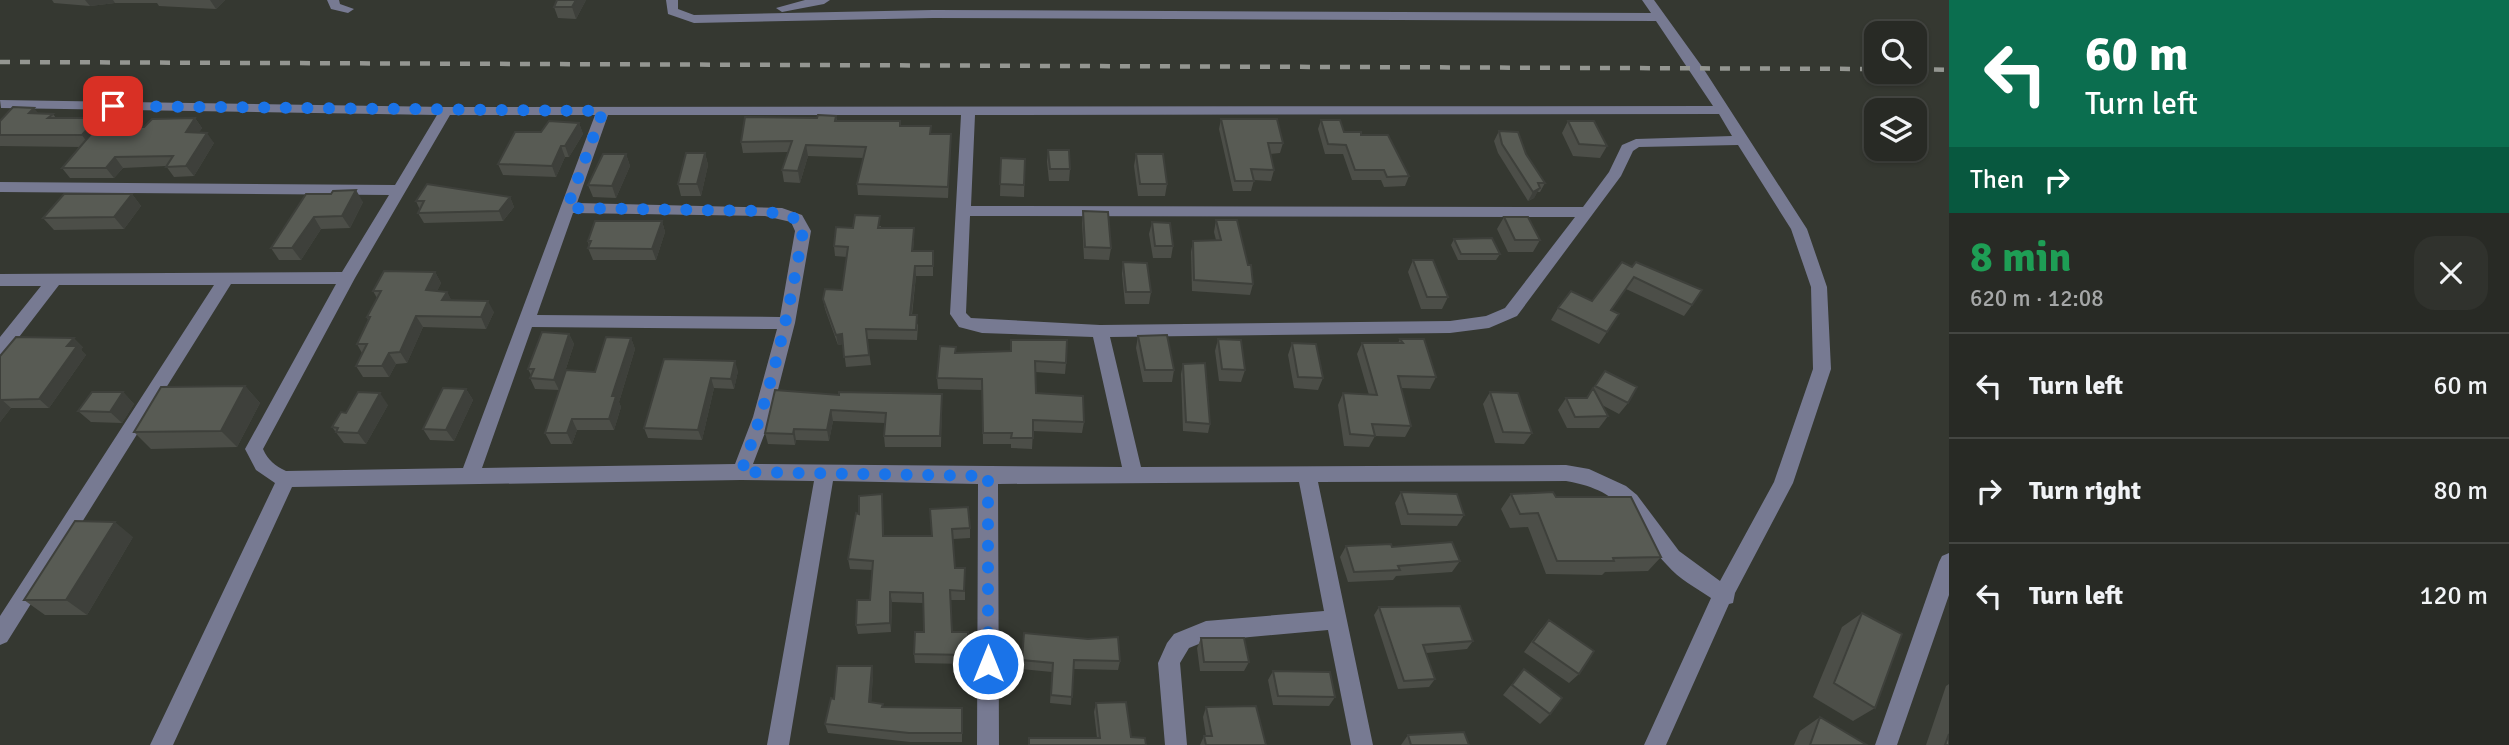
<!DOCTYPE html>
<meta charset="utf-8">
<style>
body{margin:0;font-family:Signika,sans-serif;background:#30322d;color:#f1f3f6;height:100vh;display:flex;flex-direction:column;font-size:26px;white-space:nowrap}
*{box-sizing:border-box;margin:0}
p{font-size:23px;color:#a5a7a7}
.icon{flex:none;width:38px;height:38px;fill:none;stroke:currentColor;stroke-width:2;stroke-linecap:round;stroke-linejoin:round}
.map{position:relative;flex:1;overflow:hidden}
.panel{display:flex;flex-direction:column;background:#282a25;width:560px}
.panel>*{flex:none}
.guide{background:#0b6e4f;color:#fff;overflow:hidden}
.tools{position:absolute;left:1864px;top:21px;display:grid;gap:14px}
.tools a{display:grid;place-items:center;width:63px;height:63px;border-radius:14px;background:#282a25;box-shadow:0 2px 5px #0004,0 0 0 2px #444642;font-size:35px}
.pin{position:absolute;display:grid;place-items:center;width:60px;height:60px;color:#fff;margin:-30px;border-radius:14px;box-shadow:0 4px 10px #0006}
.me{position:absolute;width:77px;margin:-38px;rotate:0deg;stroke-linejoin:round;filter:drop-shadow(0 0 5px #0008)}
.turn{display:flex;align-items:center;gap:24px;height:147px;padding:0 21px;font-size:32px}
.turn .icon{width:91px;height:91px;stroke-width:2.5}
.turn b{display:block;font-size:49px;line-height:60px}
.then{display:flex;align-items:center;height:66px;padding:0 21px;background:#0003;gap:14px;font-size:26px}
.round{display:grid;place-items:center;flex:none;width:74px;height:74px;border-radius:21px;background:#30322d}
.headline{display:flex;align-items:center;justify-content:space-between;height:119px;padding:0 21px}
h1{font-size:42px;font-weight:800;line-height:52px;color:#1e9e55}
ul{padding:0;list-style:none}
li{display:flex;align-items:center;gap:21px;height:105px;padding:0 21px;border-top:2px solid #444642}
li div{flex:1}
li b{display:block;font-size:26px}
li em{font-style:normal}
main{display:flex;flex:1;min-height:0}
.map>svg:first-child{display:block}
</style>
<main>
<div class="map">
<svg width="1949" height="745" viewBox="0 0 1949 745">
<rect width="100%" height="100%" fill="#353831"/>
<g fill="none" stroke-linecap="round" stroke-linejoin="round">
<path fill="#777a92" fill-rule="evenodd" d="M327 0H339L340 4 354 9 348 13 331 9Z
M666 0H678V9L694 15 933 10 1651 13 1642 0H1654L1703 68 1807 229 1827 287 1831 369 1793 483 1735 593 1733 603 1729 604 1666 745H1644L1711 598C1696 588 1679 579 1667 565 1628 523 1630 492 1566 481L1318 482 1373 745H1351L1328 630 1206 641 1189 648 1180 663 1187 745H1165L1158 663 1167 643 1174 634 1206 621 1324 611 1299 482 998 484 999 745H977L978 484 833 481 789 745H767L814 481 741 480 292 487 173 745H150L275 483 256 470 245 449 336 284H231L7 642 0 645V616L214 285H59L6 354 0 355V337L41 286H0V274L342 272 389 195 0 192V182L395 185 437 115 1 108 0 100 446 107 1713 106 1656 21 933 18 694 23 668 14ZM1719 114 1732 136 1636 139 1622 145 1609 172 1583 207 971 206 975 115ZM450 115H595L463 468 286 471C275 466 268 460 263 449L355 278ZM608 115H961L950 314 959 327 982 333 1093 337 1122 467 753 464 771 417 795 323 811 231 802 215 782 208 577 203ZM1738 145 1791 229 1811 287 1813 369 1774 482 1720 581 1679 551 1637 495 1626 486 1589 469 1566 465 1141 467 1110 337 1450 333 1489 328 1517 316 1621 176 1633 151 1639 147ZM573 213 765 216 791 222 795 231 780 317 537 315ZM970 216 1575 217 1505 308 1486 316 1450 321 1100 325 971 318 966 313ZM532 327 777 329 753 417 735 464 482 468Z
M805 0H830L824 4 782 12 776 8Z
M1949 553V595L1897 745H1875L1939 562 1942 556Z"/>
<path stroke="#949691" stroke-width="4.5" stroke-dasharray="10 10" stroke-linecap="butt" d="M0 62 1876 69
M1914 69 1949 70"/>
</g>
<path fill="#4c4e48" d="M52 0H225L216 9 159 6 157 3H115L90 6 54 3Z
M586 0 576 19 558 18 554 7Z
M39 113 53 114 56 118 104 127H144L195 118 202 128 199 132 214 143 194 176 174 177 166 166 123 168 114 178H70L62 168 79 147 0 146V121Z
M836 116 837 121 901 126H931V134H951L948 198 858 195 857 184 864 158 808 156 800 183 784 182 782 170 788 152 743 153 741 142 817 118Z
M1221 119 1283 143 1280 153 1270 154 1274 170 1271 181 1254 180 1251 191H1233L1219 129Z
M1321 120 1344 132 1361 135 1409 176 1405 186 1384 187 1381 180H1352L1343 154H1325L1318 129Z
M1568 121 1607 146 1600 158 1573 156 1562 133Z
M579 123 583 134 569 157H565L556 177 503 175 498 164 541 132Z
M1499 131 1526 154 1545 183 1540 192H1537L1534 198 1528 201 1498 153 1494 141Z
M1048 150 1070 169 1069 181H1049L1047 162Z
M705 153 708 165 701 196H681L678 184Z
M626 154 630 166 616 198 593 197 588 185Z
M1136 154 1167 184 1165 196H1138L1134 166Z
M1001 158 1025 159 1024 197 1000 196Z
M132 194 141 206 124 229 54 230 43 218Z
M306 194 363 202 350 228 321 229 301 260H279L271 248Z
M510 197 514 207 503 221 424 223 418 213 420 210 416 201Z
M1083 211 1111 248 1109 260 1084 259 1082 223Z
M1504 217 1540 240 1533 252H1508L1497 229Z
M1216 220 1248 265 1253 284 1250 295 1192 291 1191 252 1193 241 1216 240 1214 232Z
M662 221 665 232 656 260H593L588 248 589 246 588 241Z
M1152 222 1173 246 1171 258H1153L1149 234Z
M881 226V228L914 238 913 251H933V276H916L912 315 918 325 917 340 867 339 871 365 846 367 843 344 838 345 825 309 823 299 842 290 847 257 835 256 834 246 853 228Z
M1454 239 1500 254 1496 260H1458L1451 245Z
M1413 260 1448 297 1442 309H1421L1408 272Z
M1123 262 1151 292 1149 304H1125L1122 274Z
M1622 262 1692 305 1684 316 1626 289 1611 310 1619 314 1599 344 1551 320 1558 308 1592 301Z
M435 272 441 283 437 291 447 292 451 300 494 312 486 329 423 327 407 363 396 364 389 377H363L356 366 362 353 357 344 368 320 367 317 377 298 373 291Z
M569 334 574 344 559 390 535 389 530 378 531 375 528 369Z
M1138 336 1174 370 1172 382H1143L1136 348Z
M631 338 635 349 619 402 621 407 614 430H577L572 444H551L545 433 595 372Z
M1218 339 1245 370 1241 382 1219 381 1215 351Z
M1400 339 1436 377 1430 389 1401 388 1411 426 1405 437 1375 436 1369 447 1344 446 1338 405 1343 393 1369 395 1357 354 1362 343H1398Z
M1292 343 1323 378 1318 390 1294 388 1288 355Z
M83 347 81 350 86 355 49 408H11L0 422V356Z
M956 353 1066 363 1065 374 1035 372 1036 393 1084 422 1082 433 1033 431 1032 449 1011 448V444H983L982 390 938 389 937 378Z
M664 359 738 371 734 389 714 388 702 440 648 438 644 428Z
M1183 364 1210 424 1208 433 1183 431 1181 374Z
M1605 371 1628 403 1619 414 1602 405 1608 416 1599 428H1567L1558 410 1566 398H1586Z
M245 386 260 403 237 447 151 449 134 432Z
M466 389 473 400 454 441 430 440 423 429Z
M123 392 134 404 122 423 91 422 78 411Z
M1490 392 1532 433 1524 444 1495 443 1483 404Z
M942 394 941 447H885L884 436 885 423 833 421 829 441 796 440 795 445 768 444 765 433 839 395Z
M388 405 366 444 344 443 332 427 346 413Z
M1401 492 1464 515 1457 526 1401 525 1395 503Z
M882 494 884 536H932L930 509 970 528V538L953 539 955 568H965V600H950L952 632H968V664L915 663 914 654 924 632 923 603 892 602 891 632 858 634 856 625 870 600 872 570 850 569 848 559 859 514Z
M1511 494 1556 497 1661 557 1648 571 1605 572 1602 575 1546 574 1528 527 1510 528 1501 509Z
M133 537 87 615H45L24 600Z
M1346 546 1392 547 1460 561 1452 572 1396 576 1393 580 1348 582 1340 557Z
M1379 607 1473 641 1467 649 1426 653 1435 679 1429 687 1398 689 1374 615Z
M1862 613 1875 708 1853 721 1813 697 1842 627Z
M1549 620 1579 674 1569 683 1524 652 1540 630Z
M1024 633 1120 661 1118 670 1073 669 1071 705 1050 703 1052 672 1021 669Z
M1201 638 1249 662 1244 671H1200L1197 648Z
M872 666 873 675 871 702 883 707 962 708V742H910L828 733 825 724 834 699Z
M1524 669 1550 714 1540 724 1503 695Z
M1273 671 1335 697 1329 706 1273 705 1268 680Z
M1949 684V745H1926L1946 686Z
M1096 703 1131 737 1146 745H1028L1029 738H1097L1094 712Z
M1206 707 1266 745H1200L1204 736H1206L1203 717Z
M1820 717 1867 745H1794L1800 731Z
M1408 735 1469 745H1401Z"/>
<path fill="#3e403b" d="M85 0H113L115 3 90 6Z
M210 0H225L216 9Z
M576 0H586L576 19 572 7Z
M34 108 44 120 29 113Z
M97 118 106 130 91 148 82 135Z
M195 118 202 128 193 142 186 132Z
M579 123 583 134 569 157 565 146Z
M207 133 214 143 194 176 186 166Z
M951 134V146L948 198V187Z
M806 145 808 156 800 183 798 171Z
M561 146 565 157 556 177 552 166Z
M705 153 708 165 701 196 697 184Z
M626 154 630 166 616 198 612 186Z
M115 157 123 168 114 178 106 168Z
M1540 188 1534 198 1528 201 1533 192Z
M356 190 363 202 350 228 342 216Z
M132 194 141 206 124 229 114 217Z
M510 197 514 207 503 221 499 211Z
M314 217 321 229 301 260 292 248Z
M662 221 665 232 656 260 652 249Z
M915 266 916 276 910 325V315Z
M435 272 441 283 432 302 426 290Z
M447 292 453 303 442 300Z
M488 301 494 312 486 329 481 317Z
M416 316 423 327 407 363 400 352Z
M569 334 574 344 559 390 554 380Z
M842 334 843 344 838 345 836 335Z
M74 338 83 347 81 350 86 355 49 408 39 399 67 346Z
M631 338 635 349 619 402 621 407 614 430 609 419 612 396Z
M389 353 396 364 389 377 382 366Z
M735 361 738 371 734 389 731 379Z
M711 378 714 388 702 440 698 430Z
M245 386 260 403 237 447 221 431Z
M466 389 473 400 454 441 446 430Z
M123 392 134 404 122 423 110 412Z
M380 393 388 405 366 444 358 433Z
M1 399 11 408 0 422V400Z
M831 410 833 421 829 441 827 430Z
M572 419 577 430 572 444 567 433Z
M794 429 796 440 795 445 793 434Z
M115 522 133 537 87 615 66 600Z
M890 592 892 602 891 632 890 623Z
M872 666 873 675 871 711 869 702Z"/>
<path fill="#585b54" stroke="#3e403b" stroke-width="2" d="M557 0H576L572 7H554Z
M13 107 34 108 29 113 53 114 48 118H97L82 135H0V121Z
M818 115 836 116 835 121H900V126H931L930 134H951L948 187 857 184 866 147 806 145 798 171 782 170 792 141 741 142 745 117 817 118Z
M195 118 186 132 207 133 186 166 166 167 173 156 115 157 106 168H62L97 127H144L152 119Z
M1221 119H1277L1283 143H1268L1274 170 1251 169 1254 181H1235Z
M1321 120H1340L1344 132H1361V135H1388L1409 176 1387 177 1384 170H1355L1346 145 1328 144Z
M549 121 579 123 565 146H561L552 166 498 164 515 132H541Z
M1568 121H1594L1607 146 1579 144Z
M1499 131 1518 132 1526 154 1545 183H1538L1540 188 1533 192 1502 144Z
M1048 150H1069L1070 169H1050Z
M686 153H705L697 184H678Z
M603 154H626L612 186 588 185Z
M1136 154H1163L1167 184H1140Z
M1001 158 1025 159 1024 185 1000 184Z
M427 184 510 197 499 211 418 213 424 201H416Z
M356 190 342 216 314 217 292 248H271L306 194H331L333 191Z
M64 194H132L114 217 43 218Z
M1083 211 1108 212 1111 248 1085 247Z
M855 215 880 216 878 228H914L912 251H933V266H915L910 315H917L916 330 866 329 869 355 844 357 842 334 836 335 823 299 825 289 842 290 848 247 834 246 836 227 853 228Z
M1504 217H1528L1540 240H1515Z
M1216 220H1237L1248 265H1251L1253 284 1194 280 1193 241 1221 240Z
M595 221H662L652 249 588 248 591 241H588Z
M1152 222 1170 223 1173 246H1155Z
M1492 238 1500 254H1461L1454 239Z
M1413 260H1433L1448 297H1427Z
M1123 262 1147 263 1151 292H1126Z
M1622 262 1632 267 1636 262 1702 290 1692 305 1634 277 1611 310 1619 314 1607 332 1558 308 1571 291 1592 301Z
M384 271 435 272 426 290 447 292 442 300 488 301 481 317 416 316 400 352 389 353 382 366H356L367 344H357L370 317H367L381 291H373Z
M542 332 569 334 554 380 530 378 534 369H528Z
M1167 335 1174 370H1145L1138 336Z
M16 337 74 338 67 346H77L39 399 0 400V356Z
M606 337 631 338 612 396H616L609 419H572L567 433H545L566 370 595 372Z
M1218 339 1241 340 1245 370 1222 369Z
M1400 339H1424L1436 377 1398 376 1411 426 1372 424 1375 436 1350 434 1343 393 1377 395 1362 343H1403Z
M1011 340H1067L1066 363 1035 361 1036 393 1083 396 1084 422 1033 420V438H1011L1012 433H983L982 379 937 378 940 346 956 347 955 353 1011 351Z
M1292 343 1316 344 1323 378 1298 377Z
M664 359 735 361 731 379 711 378 698 430 644 428Z
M1205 363 1210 424 1186 422 1183 364Z
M1605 371 1637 387 1628 403 1595 386Z
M245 386 221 431 134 432 161 387Z
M443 388 466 389 446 430 423 429Z
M1593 388 1608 416 1575 417 1566 398H1587Z
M775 390 839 395V392L942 394 940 436H884L886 413 831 410 827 430 794 429 793 434 765 433Z
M92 392H123L110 412 78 411Z
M358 392 380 393 358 433 336 432 338 428 332 427 341 412 346 413Z
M1490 392 1518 393 1532 433 1503 432Z
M1401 492 1457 494 1464 515 1408 514Z
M1553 492 1556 497H1631L1661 557 1613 558 1614 561H1557L1538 513 1520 514 1511 494Z
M882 494 883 536H932L930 509 968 507 970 528 952 529 955 568H965L964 591 950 590 952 632H968V655L914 654 915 632H924L923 593 890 592V623L856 625 857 600H870L873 561 848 559 856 513 859 514V496Z
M75 521 115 522 66 600H24Z
M1452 542 1460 561 1398 566 1400 570 1354 572 1346 546 1391 544 1392 547Z
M1460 606 1473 641 1423 645 1435 679 1404 681 1379 607Z
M1862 613 1902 634 1875 708 1834 683Z
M1549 620 1594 651 1579 674 1533 642Z
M1024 633 1088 639 1118 637 1120 661 1074 660 1072 697 1051 695 1053 663 1022 660Z
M1201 638H1244L1249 662H1204Z
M837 666H872L869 702 883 704 882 707 962 708V733H909L825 724 831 698 834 699Z
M1524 669 1562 698 1550 714 1512 685Z
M1273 671 1330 672 1335 697 1278 696Z
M1126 702 1131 737 1145 738 1146 745H1029V738H1100L1096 703Z
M1256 706 1266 745H1206L1204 736H1212L1206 707Z
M1820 717 1867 745H1810Z
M1464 732 1469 745H1411L1408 735Z
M1949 734V745H1945Z"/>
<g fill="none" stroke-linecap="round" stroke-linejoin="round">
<path stroke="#1a73e8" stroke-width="12" stroke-dasharray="0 21.6" d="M113 106 603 111 567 208 765 211 797 219 803 231C789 314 771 393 741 472L988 476V664"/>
</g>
</svg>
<div class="tools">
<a><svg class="icon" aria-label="search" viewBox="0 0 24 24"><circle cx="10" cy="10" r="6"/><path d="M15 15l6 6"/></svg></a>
<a><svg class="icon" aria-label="layers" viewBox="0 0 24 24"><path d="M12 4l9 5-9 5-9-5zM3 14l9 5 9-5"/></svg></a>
</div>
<div class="pin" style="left:113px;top:106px;background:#d93025"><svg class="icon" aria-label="arrive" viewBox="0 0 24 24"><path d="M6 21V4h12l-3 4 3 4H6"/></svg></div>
<svg class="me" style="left:988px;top:664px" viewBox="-20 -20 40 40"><circle r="17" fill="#1a73e8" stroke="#fff" stroke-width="3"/><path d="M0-11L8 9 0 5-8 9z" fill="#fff"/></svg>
</div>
<section class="panel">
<div class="guide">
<div class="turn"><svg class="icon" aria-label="left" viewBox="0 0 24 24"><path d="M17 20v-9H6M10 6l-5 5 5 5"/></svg><div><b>60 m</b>Turn left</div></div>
<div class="then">Then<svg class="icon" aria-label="right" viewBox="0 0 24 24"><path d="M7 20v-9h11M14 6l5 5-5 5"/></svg></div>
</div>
<div class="headline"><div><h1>8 min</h1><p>620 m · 12:08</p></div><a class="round"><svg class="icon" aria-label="close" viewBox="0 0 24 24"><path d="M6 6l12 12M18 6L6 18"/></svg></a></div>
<ul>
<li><svg class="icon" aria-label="left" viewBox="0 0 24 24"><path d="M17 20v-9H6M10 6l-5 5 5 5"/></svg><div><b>Turn left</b></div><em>60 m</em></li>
<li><svg class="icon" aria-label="right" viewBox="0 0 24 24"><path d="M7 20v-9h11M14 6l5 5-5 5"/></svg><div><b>Turn right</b></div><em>80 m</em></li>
<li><svg class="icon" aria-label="left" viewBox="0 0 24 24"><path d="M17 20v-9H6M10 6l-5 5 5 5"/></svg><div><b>Turn left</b></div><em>120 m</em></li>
</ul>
</section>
</main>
